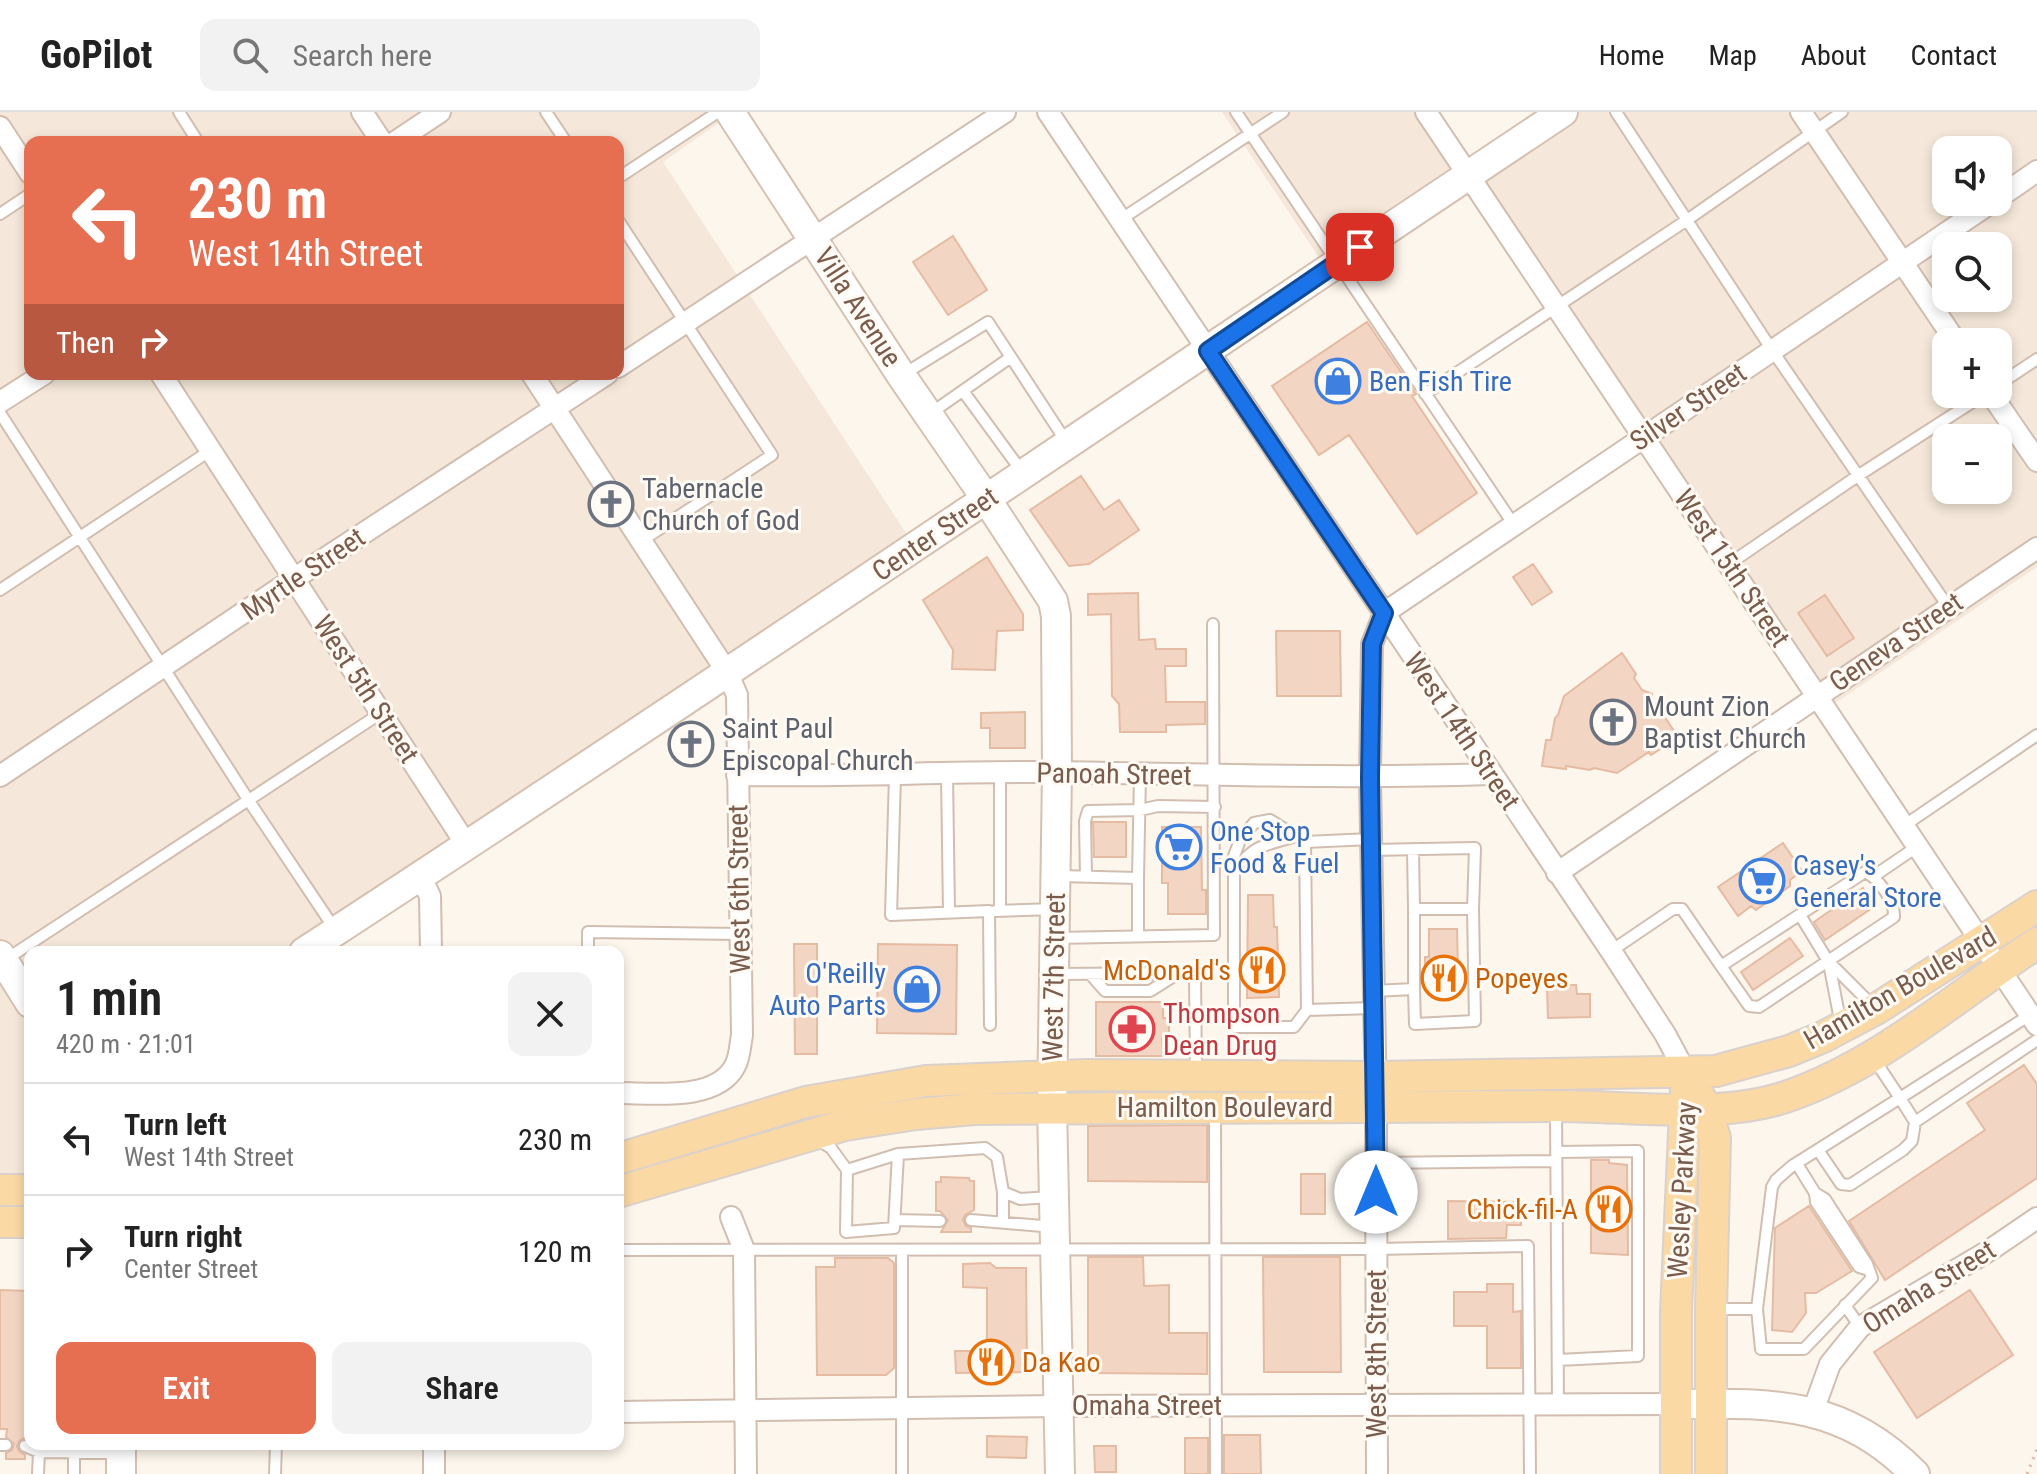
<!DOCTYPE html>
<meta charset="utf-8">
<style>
body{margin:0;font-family:"Roboto Condensed",sans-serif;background:#f2f2f2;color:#222;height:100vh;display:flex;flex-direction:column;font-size:30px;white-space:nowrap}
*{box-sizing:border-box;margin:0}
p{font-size:26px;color:#767676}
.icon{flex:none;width:44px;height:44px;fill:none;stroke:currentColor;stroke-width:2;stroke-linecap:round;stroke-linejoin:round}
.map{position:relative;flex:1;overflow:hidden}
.details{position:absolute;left:24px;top:834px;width:600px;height:504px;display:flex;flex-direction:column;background:#fff;border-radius:16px;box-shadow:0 4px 12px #0003}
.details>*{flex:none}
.guide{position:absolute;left:24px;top:24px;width:600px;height:244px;border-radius:16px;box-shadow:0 4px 12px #0003;background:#e76f51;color:#fff;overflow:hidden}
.buttons{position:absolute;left:1932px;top:24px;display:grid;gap:16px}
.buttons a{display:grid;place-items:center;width:80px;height:80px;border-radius:16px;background:#fff;box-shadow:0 4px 12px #0003;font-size:40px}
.pin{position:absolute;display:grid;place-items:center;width:68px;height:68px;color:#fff;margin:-34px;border-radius:16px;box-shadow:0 4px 12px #0006}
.me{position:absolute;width:88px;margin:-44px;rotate:0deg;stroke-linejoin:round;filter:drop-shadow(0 0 6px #0008)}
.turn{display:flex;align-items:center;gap:28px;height:168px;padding:0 32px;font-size:36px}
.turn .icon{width:104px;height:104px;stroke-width:2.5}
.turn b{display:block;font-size:56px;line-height:68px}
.then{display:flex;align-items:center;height:76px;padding:0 32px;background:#0003;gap:16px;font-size:30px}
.round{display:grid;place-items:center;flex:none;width:84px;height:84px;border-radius:16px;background:#f2f2f2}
.headline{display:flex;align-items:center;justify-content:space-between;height:136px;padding:0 32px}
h1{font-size:48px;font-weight:600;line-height:60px}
.cta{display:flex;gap:16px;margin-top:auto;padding:16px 32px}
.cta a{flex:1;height:92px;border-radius:16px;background:#e76f51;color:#fff;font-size:32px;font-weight:600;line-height:92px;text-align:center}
.cta a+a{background:#f2f2f2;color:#222}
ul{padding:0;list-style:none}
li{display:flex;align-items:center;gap:24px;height:112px;padding:0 32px;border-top:2px solid #e0e0e0}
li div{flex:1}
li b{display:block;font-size:30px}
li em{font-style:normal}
header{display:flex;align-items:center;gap:48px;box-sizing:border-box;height:112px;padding:0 40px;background:#fff;border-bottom:2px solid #e0e0e0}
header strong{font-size:38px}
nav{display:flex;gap:44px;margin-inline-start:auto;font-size:28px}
.search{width:560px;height:72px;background:#f2f2f2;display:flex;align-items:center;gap:20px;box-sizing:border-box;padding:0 28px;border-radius:16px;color:#767676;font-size:30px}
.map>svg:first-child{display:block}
</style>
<header>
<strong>GoPilot</strong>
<div class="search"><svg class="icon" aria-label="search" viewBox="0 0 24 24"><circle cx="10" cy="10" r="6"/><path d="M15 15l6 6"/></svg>Search here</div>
<nav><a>Home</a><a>Map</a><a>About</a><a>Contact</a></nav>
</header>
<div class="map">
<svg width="2037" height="1362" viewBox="0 0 2037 1362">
<rect width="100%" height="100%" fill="#fdf6ec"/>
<path fill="#f5e8da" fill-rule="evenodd" d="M0 0H734L663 50 908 424 282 840H30V1063L0 1062ZM30 30H618V262H30Z
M1222 0H1414L1454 59 1543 0H2037V455L1816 604 1454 60 1322 150ZM1946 38H1998V90H1946ZM1946 134H1998V186H1946ZM1946 230H1998V282H1946ZM1946 326H1998V378H1946Z"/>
<path fill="#f3d5c3" stroke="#e6bba3" stroke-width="2" d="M953 124 987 178 948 203 913 150Z
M1367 210 1416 282 1412 284 1477 381 1417 422 1349 323 1319 343 1272 274Z
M1081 364 1104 398 1119 388 1139 418 1089 452 1069 454 1030 398Z
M987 445 1023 502V518L997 519 995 558 952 557 953 538 923 488Z
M1533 452 1552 480 1532 493 1513 465Z
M1138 481 1139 528 1155 527 1156 537H1186V554H1165L1166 590H1205V612L1166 613V620H1120L1119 592 1112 584 1111 502 1088 503V482Z
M1825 483 1854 526 1827 544 1798 501Z
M1276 519H1340L1341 584H1277Z
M1622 541 1636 562 1634 566 1642 578 1652 582 1651 592 1658 603 1664 604 1678 625 1651 643 1649 640 1617 661 1594 656 1590 658 1566 654V657L1542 654 1546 628H1551L1555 606 1558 603 1564 584Z
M1025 600V636H990V616H981V601Z
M1093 710H1126V745H1094Z
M1162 715H1201L1202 778H1206V802H1168V771H1162Z
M1783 731 1802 759 1790 768V774L1756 798 1751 794 1738 804 1718 775Z
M1863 776 1875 794 1825 828 1814 810Z
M1248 783H1273L1274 815H1277L1279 885 1247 886Z
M1429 817H1457L1458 858H1455L1456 876H1452V880H1431L1430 862H1425V845H1429Z
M1790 826 1803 844 1753 878 1741 860Z
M794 832H817V942H795Z
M878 832 957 833 956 922 877 921Z
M1547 873H1576L1577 882H1590V905L1548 906Z
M1096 890H1163V906H1169V927H1162L1163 944H1096Z
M2024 953 2037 972V1066L1885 1168 1849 1109 1985 1018 1967 991Z
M1207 1013V1070L1088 1069V1014Z
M1591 1048H1609V1051L1627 1053 1628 1143 1591 1141Z
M1301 1062H1325V1102H1301Z
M941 1065 969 1066 970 1069H974V1098L965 1103 963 1108 966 1114 971 1116V1120H941L948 1108 940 1099H936V1070H941Z
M1448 1089 1521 1090V1113H1507L1506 1126 1448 1127Z
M1809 1094 1852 1159 1816 1181H1805L1806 1201 1792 1220 1772 1218 1775 1116Z
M1088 1145H1143L1144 1174 1169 1173V1221H1207V1262L1092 1261 1088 1256Z
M1263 1145H1340L1341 1260H1264Z
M835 1146H888L894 1151V1256L886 1263H817L816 1155H835Z
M990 1151 996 1156H1026L1027 1260 956 1261 955 1239H986L987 1222V1176L963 1175V1152Z
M1487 1172H1513V1200L1521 1199V1256H1487V1214H1454V1180H1487Z
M0 1178 30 1179V1316H25V1326L20 1328 17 1334 19 1339 25 1343V1347H6V1341L12 1338 14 1332 6 1325 7 1317H0Z
M1970 1178 2013 1243 1917 1306 1874 1240Z
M1224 1323H1260L1261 1362H1224Z
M987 1324 1027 1325 1026 1346 987 1345Z
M1185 1326H1208V1362H1185Z
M1094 1334H1116V1360H1095Z"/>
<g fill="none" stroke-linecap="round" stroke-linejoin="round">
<g stroke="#d1beb0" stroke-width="14">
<path id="lane" d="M179 0 198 30
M546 0 566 30
M1236 0 1514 413
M1616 0 1772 238 1949 496
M618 66 718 0
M0 102 30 82
M618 108 772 343 641 429
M1120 108 1283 0
M904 262 988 210 1067 331
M1998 273 2037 247
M963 279 1023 361
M1425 282 1687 108 1842 0
M0 301 249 689 334 816
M931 301 1011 245
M1729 452 1859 363 1985 282
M0 478 211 338
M1000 661V799
M895 663 891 803 989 799 990 913
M947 663 949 800
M1905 713 2037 623
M1305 730 1307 898 1374 896
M1413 737 1414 797
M1371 738 1475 736 1473 797
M1233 760C1257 730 1265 734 1299 723
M1865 760C1879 766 1895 790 1894 805L1759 895 1749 894 1721 854Z
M1059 764 1138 766 1140 662
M1874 764 1918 734
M1086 765 1085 709 1088 699 1140 698 1158 694 1215 695
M1138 766V824
M995 799 1055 797
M1800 803 1828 849 1874 895
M1055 826 1214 823 1213 512
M1611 839 1673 797H1682L1721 854
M588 840V820L740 822
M5 848 381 601
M1829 851 1841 913
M1056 862 1195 861 1196 961
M1091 863 1105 879H1150L1177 862
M1373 879 1414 877 1415 912 1475 909 1473 797H1414V877
M1307 898 1294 915H1234V744L1240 728 1254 711 1270 708 1305 730 1371 727
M1874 947 1900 986 2033 901
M1556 996 1558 1293
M1215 998 1216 1362
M818 1028 831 1036 847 1058
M1818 1038 1841 1072 1850 1073 1903 1038 1912 1029 1915 1010 2037 928
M1556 1040 1638 1039V1244L1558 1248
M898 1042 894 1116 846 1120 847 1058 898 1042 985 1036 997 1045 1003 1080V1109
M1375 1051 1556 1049
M1003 1080 1020 1087 1051 1085
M1815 1081 1816 1090 1859 1155 1869 1158
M895 1108 940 1109
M971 1108 1054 1115
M618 1138 1376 1137 1528 1134 1530 1362
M902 1138V1362
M1845 1193 1860 1215
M1713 1197H1757L1772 1075 1776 1068 1792 1054 1900 986 1915 1010
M1757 1197 1761 1237H1804L1872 1166 1867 1152 1825 1087 1815 1081 1797 1052
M0 1333H6
M25 1334 39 1340 119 1341
M74 1341V1362
M38 1362 39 1340
M275 1362 276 1332"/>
</g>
<g stroke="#d1beb0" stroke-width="24">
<path id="street" d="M362 0 382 30
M1048 0 1611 839 1665 922 1686 961
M1426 0 2037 913
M1801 0 1956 230
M0 15 30 61
M395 30 440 0
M1998 86 2037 59
M618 255 1005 0
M161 262 466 732
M532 262 727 560 737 583 742 923C740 933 740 945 735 954 716 990 652 981 618 981
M1991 282 2037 349
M0 290 44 262
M737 663C845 665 952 659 1059 660 1203 662 1346 667 1490 662
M0 664 295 466 607 262
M1557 761 2037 436
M420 764 430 784 431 840
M731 1105 744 1138 746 1362
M1813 1299 1830 1252 1860 1215 1990 1138 2037 1106
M618 1300 1060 1294 1675 1292
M434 1332V1362
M1377 1362 1376 995 1370 666 1372 532 1384 501 1992 90"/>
</g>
<g stroke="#d6c0b0" stroke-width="32">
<path id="secondary" d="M730 0 903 266 987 388 1053 489 1056 504 1057 660 1052 995 1060 1362
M304 840C727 564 1143 280 1563 0
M0 843 30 891
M1675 1292C1772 1291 1842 1288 1915 1362
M121 1332V1362"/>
</g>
<g stroke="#dad1cd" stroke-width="34">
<path id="primary" d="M1697 980 1706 997 1715 1026 1711 1197V1362
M618 1047 806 990 926 969 1086 963 1375 965 1716 959 1789 939 1823 925 1876 897 2037 794
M0 1078H30
M618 1080 845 1013 916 1002 975 997C1167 995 1359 995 1550 994 1624 993 1722 1009 1791 983 1883 950 1956 884 2037 831
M0 1110H30
M1676 1362V1199L1686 976"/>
</g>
<path stroke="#d9b8a5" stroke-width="3" stroke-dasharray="2 6" stroke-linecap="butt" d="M2027 1362 2037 1337"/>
<use href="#lane" stroke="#fff" stroke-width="10"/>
<use href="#street" stroke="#fff" stroke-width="20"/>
<use href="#secondary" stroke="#fff" stroke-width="28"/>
<use href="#primary" stroke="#fbd9a5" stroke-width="30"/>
</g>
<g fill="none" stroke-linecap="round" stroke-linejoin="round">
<g stroke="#114b97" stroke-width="20">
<path id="route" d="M1360 135 1208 239 1384 501 1372 532 1370 666 1376 1080"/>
</g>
<use href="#route" stroke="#1a73e8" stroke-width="14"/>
</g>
<defs>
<g id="shop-ring" transform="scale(2.3)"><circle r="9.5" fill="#fffaf3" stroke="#3f7fe0" stroke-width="1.5"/><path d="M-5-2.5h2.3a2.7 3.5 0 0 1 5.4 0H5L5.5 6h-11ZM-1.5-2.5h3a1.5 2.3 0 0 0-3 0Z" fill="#3f7fe0"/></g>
<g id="church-ring" transform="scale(2.3)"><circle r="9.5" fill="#fffaf3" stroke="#6b7280" stroke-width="1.5"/><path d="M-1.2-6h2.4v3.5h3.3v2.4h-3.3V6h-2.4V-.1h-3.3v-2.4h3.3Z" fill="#6b7280"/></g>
<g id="supermarket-ring" transform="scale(2.3)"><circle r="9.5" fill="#fffaf3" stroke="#3f7fe0" stroke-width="1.5"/><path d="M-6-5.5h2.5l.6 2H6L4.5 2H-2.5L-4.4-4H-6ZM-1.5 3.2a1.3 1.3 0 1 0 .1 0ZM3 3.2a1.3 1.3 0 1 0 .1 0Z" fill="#3f7fe0"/></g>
<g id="restaurant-ring" transform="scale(2.3)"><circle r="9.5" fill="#fffaf3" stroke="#e8710a" stroke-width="1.5"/><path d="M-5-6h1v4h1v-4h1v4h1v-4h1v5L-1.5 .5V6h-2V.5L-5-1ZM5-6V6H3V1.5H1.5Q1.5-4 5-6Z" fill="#e8710a"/></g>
<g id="pharmacy-ring" transform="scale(2.3)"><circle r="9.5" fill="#fffaf3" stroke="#e0444e" stroke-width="1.5"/><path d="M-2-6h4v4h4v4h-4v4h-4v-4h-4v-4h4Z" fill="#e0444e"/></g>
</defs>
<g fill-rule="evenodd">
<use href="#shop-ring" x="1338" y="269"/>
<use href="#church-ring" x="611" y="392"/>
<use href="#church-ring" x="1613" y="610"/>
<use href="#church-ring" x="691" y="632"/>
<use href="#supermarket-ring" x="1179" y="735"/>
<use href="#supermarket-ring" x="1762" y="769"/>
<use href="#restaurant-ring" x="1262" y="858"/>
<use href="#restaurant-ring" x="1444" y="866"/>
<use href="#shop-ring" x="917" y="877"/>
<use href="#pharmacy-ring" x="1132" y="917"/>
<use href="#restaurant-ring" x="1609" y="1097"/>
<use href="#restaurant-ring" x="991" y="1250"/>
</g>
<g text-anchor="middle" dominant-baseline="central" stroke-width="6" stroke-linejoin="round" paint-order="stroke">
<g font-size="28" fill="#7a5c4d" stroke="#fffaf3">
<text transform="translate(858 195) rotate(57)">Villa Avenue</text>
<text transform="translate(1688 295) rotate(-34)">Silver Street</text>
<text transform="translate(935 422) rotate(-34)">Center Street</text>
<text transform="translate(1732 456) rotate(56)">West 15th Street</text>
<text transform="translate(303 462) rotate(-34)">Myrtle Street</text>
<text transform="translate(1896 530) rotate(-34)">Geneva Street</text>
<text transform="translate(366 577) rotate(57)">West 5th Street</text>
<text transform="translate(1462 619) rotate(56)">West 14th Street</text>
<text transform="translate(1114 662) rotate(1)">Panoah Street</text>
<text transform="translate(739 777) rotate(-91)">West 6th Street</text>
<text transform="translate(1054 865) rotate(-89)">West 7th Street</text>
<text transform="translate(1900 876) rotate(-30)">Hamilton Boulevard</text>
<text x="1225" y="995">Hamilton Boulevard</text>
<text transform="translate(1682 1078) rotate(-87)">Wesley Parkway</text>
<text transform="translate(1929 1175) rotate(-32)">Omaha Street</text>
<text transform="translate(1376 1242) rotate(-90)">West 8th Street</text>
<text x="1147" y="1293">Omaha Street</text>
</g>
<g font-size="28" fill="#366cbe" stroke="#fffaf3" text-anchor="start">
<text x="1369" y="269">Ben Fish Tire</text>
<text x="1210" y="719">One Stop<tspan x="1210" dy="32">Food &amp; Fuel</tspan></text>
<text x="1793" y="753">Casey's<tspan x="1793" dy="32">General Store</tspan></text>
<text x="886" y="861" text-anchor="end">O'Reilly<tspan x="886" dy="32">Auto Parts</tspan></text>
</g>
<g font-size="28" fill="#5b616d" stroke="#fffaf3" text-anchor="start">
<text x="642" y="376">Tabernacle<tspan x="642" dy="32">Church of God</tspan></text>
<text x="1644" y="594">Mount Zion<tspan x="1644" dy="32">Baptist Church</tspan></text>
<text x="722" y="616">Saint Paul<tspan x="722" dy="32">Episcopal Church</tspan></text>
</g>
<g font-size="28" fill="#c56008" stroke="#fffaf3" text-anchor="end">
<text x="1231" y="858">McDonald's</text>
<text x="1475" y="866" text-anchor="start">Popeyes</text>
<text x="1578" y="1097">Chick-fil-A</text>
<text x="1022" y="1250" text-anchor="start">Da Kao</text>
</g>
<g font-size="28" fill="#be3a42" stroke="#fffaf3" text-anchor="start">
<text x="1163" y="901">Thompson<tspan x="1163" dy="32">Dean Drug</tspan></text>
</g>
</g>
</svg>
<div class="buttons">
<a><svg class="icon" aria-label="sound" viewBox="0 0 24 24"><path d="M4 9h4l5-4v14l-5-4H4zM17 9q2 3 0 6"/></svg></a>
<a><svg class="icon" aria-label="search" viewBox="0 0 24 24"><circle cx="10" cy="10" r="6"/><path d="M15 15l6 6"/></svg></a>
<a>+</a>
<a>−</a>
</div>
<div class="pin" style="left:1360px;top:135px;background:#d93025"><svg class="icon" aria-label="arrive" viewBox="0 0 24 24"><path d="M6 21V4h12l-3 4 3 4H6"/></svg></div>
<svg class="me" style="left:1376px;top:1080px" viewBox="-20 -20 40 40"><circle r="19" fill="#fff"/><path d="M0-13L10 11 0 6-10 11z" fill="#1a73e8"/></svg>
<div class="guide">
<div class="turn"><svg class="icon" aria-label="left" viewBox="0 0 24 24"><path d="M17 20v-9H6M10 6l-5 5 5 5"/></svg><div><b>230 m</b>West 14th Street</div></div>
<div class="then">Then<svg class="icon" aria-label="right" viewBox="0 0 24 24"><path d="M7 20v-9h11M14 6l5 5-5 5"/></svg></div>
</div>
<section class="details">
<div class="headline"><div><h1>1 min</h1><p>420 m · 21:01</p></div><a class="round"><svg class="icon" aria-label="close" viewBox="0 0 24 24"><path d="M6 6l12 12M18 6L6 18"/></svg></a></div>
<ul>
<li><svg class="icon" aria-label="left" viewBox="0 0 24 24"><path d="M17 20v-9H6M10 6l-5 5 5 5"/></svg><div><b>Turn left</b><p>West 14th Street</p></div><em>230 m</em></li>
<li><svg class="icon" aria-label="right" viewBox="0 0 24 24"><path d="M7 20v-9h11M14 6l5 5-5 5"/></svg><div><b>Turn right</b><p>Center Street</p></div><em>120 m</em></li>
</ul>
<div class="cta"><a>Exit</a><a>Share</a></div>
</section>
</div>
